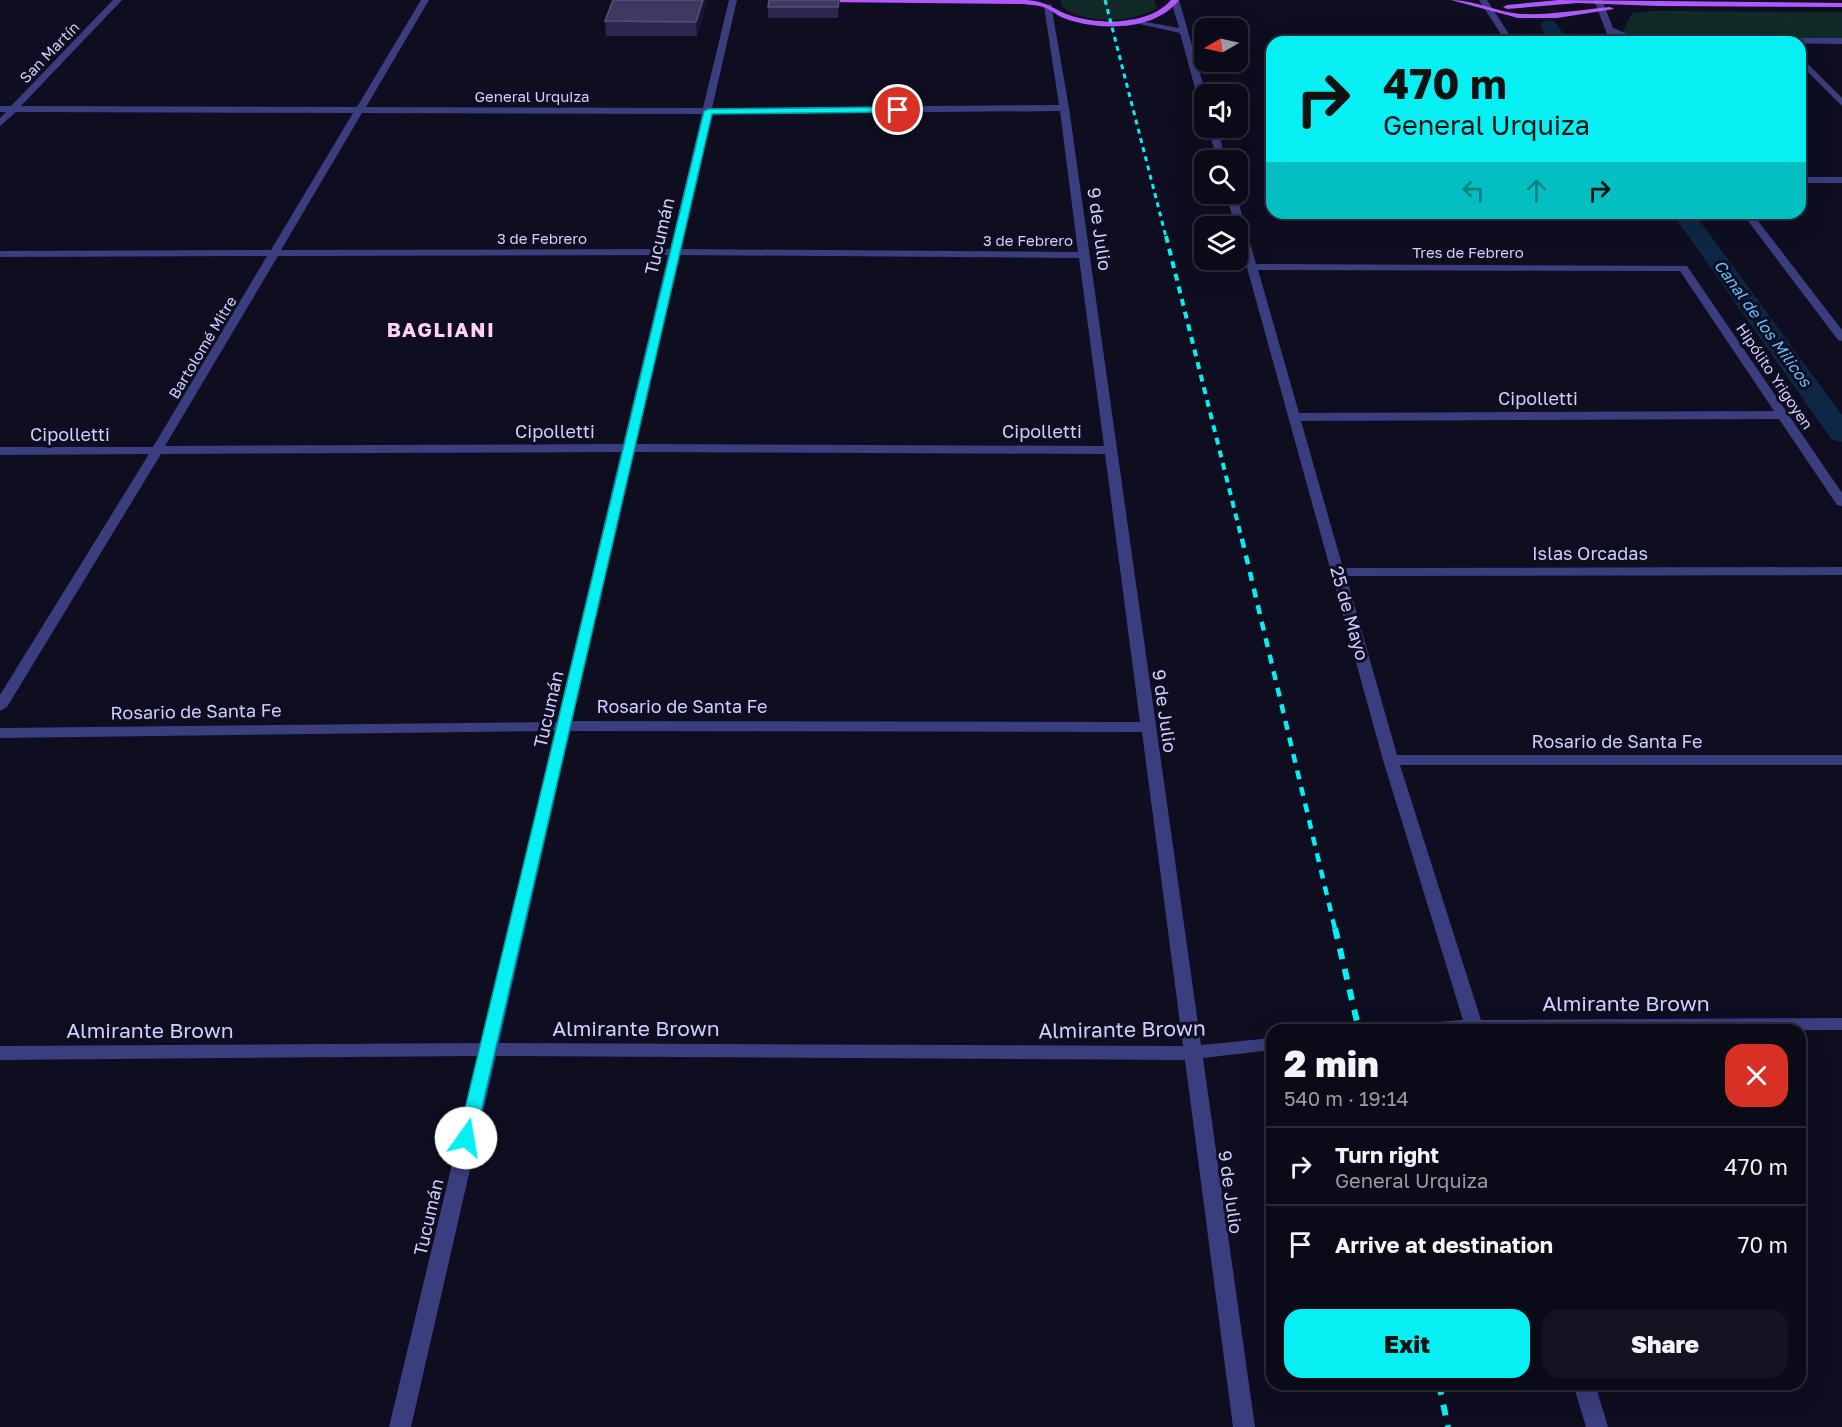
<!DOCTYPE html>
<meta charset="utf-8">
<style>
body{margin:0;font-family:"Golos Text",sans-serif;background:#141321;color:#f1f3f6;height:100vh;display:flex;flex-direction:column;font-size:22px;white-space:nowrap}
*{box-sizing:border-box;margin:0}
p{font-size:20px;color:#9a9aa2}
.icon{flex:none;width:33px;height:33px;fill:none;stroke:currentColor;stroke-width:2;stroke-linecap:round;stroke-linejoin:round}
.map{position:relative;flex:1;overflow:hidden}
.side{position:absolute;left:1266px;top:1024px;width:540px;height:366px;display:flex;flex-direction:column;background:#0b0a18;border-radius:18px;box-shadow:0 6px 24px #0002,0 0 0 2px #2b2b37}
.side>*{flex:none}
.top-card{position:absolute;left:1266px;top:36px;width:540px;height:183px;border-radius:18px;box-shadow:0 6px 24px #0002,0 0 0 2px #2b2b37;background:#06eff2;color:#111;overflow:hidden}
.needle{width:39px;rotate:261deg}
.controls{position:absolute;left:1194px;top:18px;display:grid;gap:12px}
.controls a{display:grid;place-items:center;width:54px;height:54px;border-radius:12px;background:#0b0a18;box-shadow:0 6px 24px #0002,0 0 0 2px #2b2b37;font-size:30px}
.pin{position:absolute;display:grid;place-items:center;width:51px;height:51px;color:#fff;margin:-26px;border:3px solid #fff;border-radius:50%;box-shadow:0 2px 6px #0007}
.me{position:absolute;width:66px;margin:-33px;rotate:13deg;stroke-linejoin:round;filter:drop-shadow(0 0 4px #0008)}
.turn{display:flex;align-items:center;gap:21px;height:126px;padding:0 18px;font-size:27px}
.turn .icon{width:78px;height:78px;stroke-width:2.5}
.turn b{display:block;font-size:42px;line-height:51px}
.lanes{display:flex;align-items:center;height:57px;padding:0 18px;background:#0003;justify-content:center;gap:30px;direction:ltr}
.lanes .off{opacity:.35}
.round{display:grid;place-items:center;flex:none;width:63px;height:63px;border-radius:18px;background:#141321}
.head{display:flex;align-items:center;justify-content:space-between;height:102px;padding:0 18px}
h1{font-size:36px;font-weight:800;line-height:45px}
.cta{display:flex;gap:12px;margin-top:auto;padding:12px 18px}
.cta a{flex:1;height:69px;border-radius:18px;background:#06eff2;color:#111;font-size:24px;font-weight:800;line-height:69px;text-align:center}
.cta a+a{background:#141321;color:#f1f3f6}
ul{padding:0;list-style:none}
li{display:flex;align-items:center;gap:18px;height:78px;padding:0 18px;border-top:2px solid #2b2b37}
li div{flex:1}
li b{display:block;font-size:22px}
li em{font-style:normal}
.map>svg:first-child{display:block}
</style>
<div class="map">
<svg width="1842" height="1427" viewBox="0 0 1842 1427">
<rect width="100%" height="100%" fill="#0f0d20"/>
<path fill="#112a27" d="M1060 0H1154L1157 9C1131 22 1087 25 1062 7Z
M1654 11 1842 12V38L1637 37 1622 33 1632 13Z"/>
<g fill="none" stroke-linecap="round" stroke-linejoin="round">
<path fill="#0d2744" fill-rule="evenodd" d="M1549 20 1555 22 1569 42H1551L1540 26 1543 22Z
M1672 213H1694L1842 415V442L1832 440Z"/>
<path fill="#3a3d7e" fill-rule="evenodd" d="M113 0H122L21 106 357 107 421 0H429L366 107 703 108 729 0H737L712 108 1059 105 1044 6 1051 4 1069 108 1201 1045 1272 1038V1050L1203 1058 1255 1427H1233L1185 1060 496 1056 411 1427H389L478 1056 0 1060V1046L481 1043 555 731 0 738V728L557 722 621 452 161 454 7 707 0 711V695L149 454 0 455V447H153L267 256 0 257V251L271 250 353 113 16 112 0 126V118L6 112H0V106H11ZM1060 111 1078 252 680 249 711 114ZM362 113 702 114 670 249 281 250ZM668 255 623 444 165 446 278 256ZM679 255 1079 258 1104 446 636 444ZM634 452 1105 454 1140 722 572 721ZM570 731 1142 732 1183 1046 499 1043Z
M1171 0H1179L1206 94 1204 106 1199 103 1180 33 1126 21 1130 19 1179 28Z
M1479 0H1487L1514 42H1506Z
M1594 0H1602L1613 28 1630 35 1656 37 1842 38V44L1651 42 1628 40 1615 35V39H1609Z
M1800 56 1842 98V106L1800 64Z
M1208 128H1217L1226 160H1217Z
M1800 177H1842V183H1800Z
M1226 194H1236L1256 264 1687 266 1842 493V506L1837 505 1779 419 1301 421 1343 568 1842 567V575L1346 576 1397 755H1842V765H1400L1481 1020 1842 1018V1030H1402L1405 1025 1411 1024 1463 1020 1383 760 1238 235V226H1235ZM1258 270 1680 271 1774 411 1299 413Z
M1742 213H1752L1842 330V341L1838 340Z
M1573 1384H1595L1608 1427H1586Z"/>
<path fill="#b058fb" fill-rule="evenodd" d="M816 0H1027C1050 2 1053 10 1072 16 1102 25 1149 25 1171 0H1179C1155 31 1101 31 1066 19 1059 17 1053 11 1046 8 1039 5 1031 5 1023 4L820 2Z
M1451 0C1475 0 1497 12 1520 14 1551 15 1580 10 1610 7L1614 9 1557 18H1518Z
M1559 0 1842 3V7L1658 6 1578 3 1507 9 1503 7 1507 5Z"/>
<path stroke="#06eff2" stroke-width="3" stroke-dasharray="5 4.5" stroke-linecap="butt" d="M1105 0 1166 237"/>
<path stroke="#06eff2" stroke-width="4" stroke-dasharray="7 6" stroke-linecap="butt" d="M1166 236 1242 540"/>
<path stroke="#06eff2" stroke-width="4.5" stroke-dasharray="9 8" stroke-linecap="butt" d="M1242 539 1335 929"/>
<path stroke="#06eff2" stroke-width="6" stroke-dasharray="11 10" stroke-linecap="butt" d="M1335 928 1359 1030
M1439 1384 1448 1427"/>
</g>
<path fill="#2b274e" d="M613 0H707L697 36H606L605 21Z
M769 0H840L838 18H768V7Z"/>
<path fill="#191534" d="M703 0H707L697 36 696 22Z
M839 0H840V5L838 18Z"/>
<path fill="#3d3961" stroke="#54507a" stroke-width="1.5" d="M613 0H703L696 22 605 21Z
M769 0H839L838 7H768Z"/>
<path fill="#06eff2" stroke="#049b9d" stroke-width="1.5" d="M898 107 901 108V112L712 114 475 1138 472 1143 466 1145 460 1143 458 1138 704 111 708 109Z"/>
<g text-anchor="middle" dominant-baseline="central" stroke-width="6" stroke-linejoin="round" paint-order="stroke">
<g font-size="15" fill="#cfcefe" stroke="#0f0d20">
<text transform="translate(49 52) rotate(-46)">San Martín</text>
<text x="532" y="96">General Urquiza</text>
<text x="542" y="238">3 de Febrero</text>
<text x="1028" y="240">3 de Febrero</text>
<text x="1468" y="252">Tres de Febrero</text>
<text transform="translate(202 347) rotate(-59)">Bartolomé Mitre</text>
<text transform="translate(1775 376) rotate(56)">Hipólito Yrigoyen</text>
</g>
<g font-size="16" font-style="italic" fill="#5fc0fb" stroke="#0f0d20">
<text transform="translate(1763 323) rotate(54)">Canal de los Milicos</text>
</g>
<g font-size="18" fill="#cfcefe" stroke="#0f0d20">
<text transform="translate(1100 229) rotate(82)">9 de Julio</text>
<text transform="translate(659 236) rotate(-77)">Tucumán</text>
<text x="1538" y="398">Cipolletti</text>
<text x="555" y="431">Cipolletti</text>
<text x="1042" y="431">Cipolletti</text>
<text x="70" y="434">Cipolletti</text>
<text x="1590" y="553">Islas Orcadas</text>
<text transform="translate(1350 613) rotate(74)">25 de Mayo</text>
<text x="682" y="706">Rosario de Santa Fe</text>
<text transform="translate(548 709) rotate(-77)">Tucumán</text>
<text transform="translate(196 711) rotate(-1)">Rosario de Santa Fe</text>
<text transform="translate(1165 711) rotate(82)">9 de Julio</text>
<text x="1617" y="741">Rosario de Santa Fe</text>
<text transform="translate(1231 1192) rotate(82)">9 de Julio</text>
<text transform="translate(428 1217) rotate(-77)">Tucumán</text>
</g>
<g font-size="20" font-weight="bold" letter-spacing="1.5" fill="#fed0f1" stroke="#0f0d20">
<text x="441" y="329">BAGLIANI</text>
</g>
<g font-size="21" fill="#cfcefe" stroke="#0f0d20">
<text x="1626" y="1003">Almirante Brown</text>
<text x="636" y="1028">Almirante Brown</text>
<text transform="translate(1122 1029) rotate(-1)">Almirante Brown</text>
<text x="150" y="1030">Almirante Brown</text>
</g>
</g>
</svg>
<div class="controls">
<a><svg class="needle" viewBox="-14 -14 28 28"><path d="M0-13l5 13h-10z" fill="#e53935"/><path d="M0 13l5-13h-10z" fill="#9a9aa2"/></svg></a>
<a><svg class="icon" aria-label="sound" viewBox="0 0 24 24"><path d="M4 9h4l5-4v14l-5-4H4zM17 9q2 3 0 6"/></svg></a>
<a><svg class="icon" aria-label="search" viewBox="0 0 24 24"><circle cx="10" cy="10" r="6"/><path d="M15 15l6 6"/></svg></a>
<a><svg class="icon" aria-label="layers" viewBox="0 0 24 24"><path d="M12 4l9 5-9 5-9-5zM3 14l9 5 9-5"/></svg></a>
</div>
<div class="pin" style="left:898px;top:110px;background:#d93025"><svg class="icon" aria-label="arrive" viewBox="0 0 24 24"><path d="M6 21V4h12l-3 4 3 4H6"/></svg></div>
<svg class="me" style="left:466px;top:1138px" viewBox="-20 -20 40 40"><circle r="19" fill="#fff"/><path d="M0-13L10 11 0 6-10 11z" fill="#06eff2"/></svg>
<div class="top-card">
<div class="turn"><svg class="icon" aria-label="right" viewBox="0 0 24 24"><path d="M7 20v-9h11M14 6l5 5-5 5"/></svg><div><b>470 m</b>General Urquiza</div></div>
<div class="lanes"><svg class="icon off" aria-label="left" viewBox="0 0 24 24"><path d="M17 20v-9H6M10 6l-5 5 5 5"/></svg><svg class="icon off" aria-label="ahead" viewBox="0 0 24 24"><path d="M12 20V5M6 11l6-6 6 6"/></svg><svg class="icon" aria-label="right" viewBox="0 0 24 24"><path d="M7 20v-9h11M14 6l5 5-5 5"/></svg></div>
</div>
<section class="side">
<div class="head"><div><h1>2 min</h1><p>540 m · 19:14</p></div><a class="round" style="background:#d93025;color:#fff"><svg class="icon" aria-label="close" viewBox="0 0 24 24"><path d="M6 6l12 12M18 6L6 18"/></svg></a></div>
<ul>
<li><svg class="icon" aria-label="right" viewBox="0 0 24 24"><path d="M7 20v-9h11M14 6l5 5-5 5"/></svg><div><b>Turn right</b><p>General Urquiza</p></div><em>470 m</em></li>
<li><svg class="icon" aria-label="arrive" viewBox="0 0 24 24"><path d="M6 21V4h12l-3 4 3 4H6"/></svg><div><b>Arrive at destination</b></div><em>70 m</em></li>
</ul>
<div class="cta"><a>Exit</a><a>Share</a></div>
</section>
</div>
